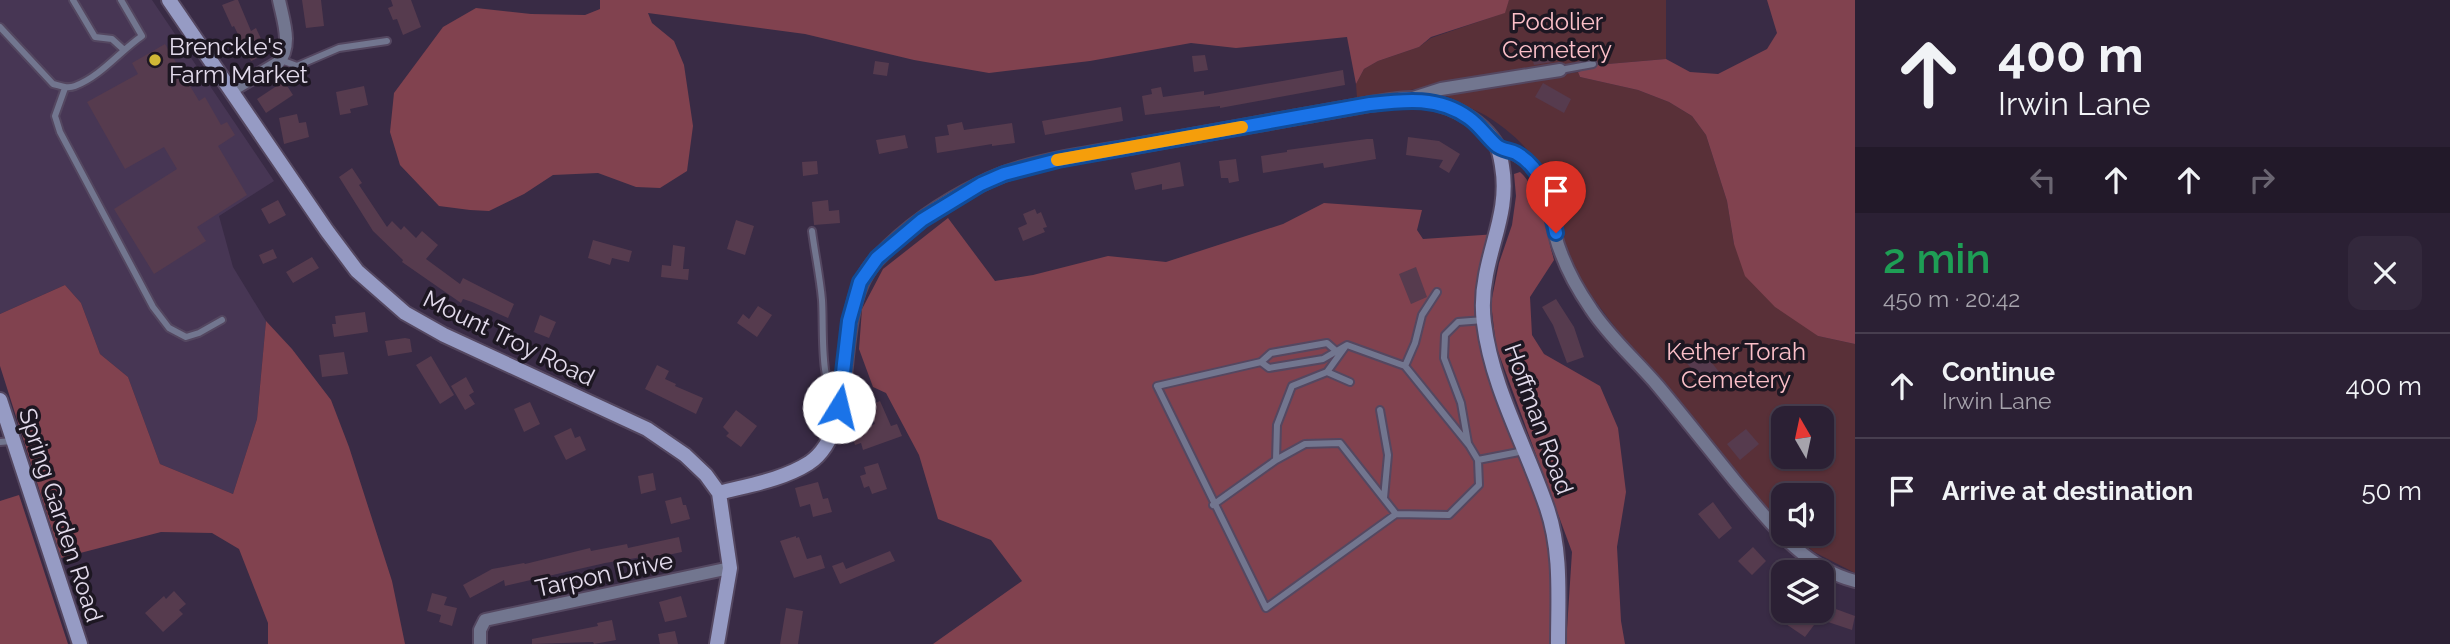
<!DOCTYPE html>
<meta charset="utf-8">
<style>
body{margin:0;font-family:Raleway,sans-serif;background:#33283c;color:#f1f3f6;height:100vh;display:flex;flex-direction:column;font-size:26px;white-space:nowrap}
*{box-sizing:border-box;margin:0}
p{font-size:23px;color:#a6a3ac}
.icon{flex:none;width:38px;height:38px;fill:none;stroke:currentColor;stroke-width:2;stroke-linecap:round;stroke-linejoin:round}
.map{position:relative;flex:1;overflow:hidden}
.side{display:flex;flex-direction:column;background:#2b2034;width:595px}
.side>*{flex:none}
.guide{background:#2b2034;color:#f1f3f6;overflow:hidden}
.needle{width:46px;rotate:351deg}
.tools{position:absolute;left:1771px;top:406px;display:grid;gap:14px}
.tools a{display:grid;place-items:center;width:63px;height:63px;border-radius:14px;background:#2b2034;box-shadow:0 2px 5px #0004,0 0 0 2px #473e4f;font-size:35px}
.pin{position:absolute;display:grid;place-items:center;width:60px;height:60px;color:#fff;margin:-72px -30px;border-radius:50% 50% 50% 0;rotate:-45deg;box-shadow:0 0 7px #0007}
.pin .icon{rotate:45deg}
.me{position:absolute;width:77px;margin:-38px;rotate:9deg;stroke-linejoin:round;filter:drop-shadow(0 0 5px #0008)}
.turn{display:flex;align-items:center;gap:24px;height:147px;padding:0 28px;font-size:32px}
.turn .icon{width:91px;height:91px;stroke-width:2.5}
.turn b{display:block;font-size:49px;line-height:60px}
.lanes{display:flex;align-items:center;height:66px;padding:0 28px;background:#0003;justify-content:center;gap:35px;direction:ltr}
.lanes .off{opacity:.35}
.round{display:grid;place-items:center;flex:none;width:74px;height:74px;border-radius:14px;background:#33283c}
.overview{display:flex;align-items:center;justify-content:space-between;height:119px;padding:0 28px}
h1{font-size:42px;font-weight:600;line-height:52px;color:#1e9e55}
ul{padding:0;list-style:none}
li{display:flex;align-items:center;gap:21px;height:105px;padding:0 28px;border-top:2px solid #473e4f}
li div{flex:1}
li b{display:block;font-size:26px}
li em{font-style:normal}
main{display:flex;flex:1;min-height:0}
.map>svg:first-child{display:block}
</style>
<main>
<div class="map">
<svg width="1855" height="644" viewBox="0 0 1855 644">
<rect width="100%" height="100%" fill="#392b45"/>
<path fill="#473654" d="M0 0H152L274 181 219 216 233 267 266 321 257 419 233 494 160 464 128 377 100 354 81 303 65 285 0 314Z"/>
<path fill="#593038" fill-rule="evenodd" d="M1509 0H1666V59L1596 65 1595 62 1357 98 1356 84 1364 69 1378 61 1419 47 1431 38 1504 13Z
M1578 72 1580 77 1638 90 1669 102 1692 116 1706 135 1727 201 1734 244 1818 336 1855 344V573L1814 552 1792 534H1822V495H1783V526C1747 489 1715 449 1682 409 1648 369 1614 328 1583 284 1563 254 1561 228 1553 194 1545 162 1510 128 1481 113 1468 107 1455 101 1443 94ZM1783 418H1822V457H1783Z"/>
<path fill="#81424f" d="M600 0H1509L1505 13 1431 37 1419 47 1378 61 1364 69 1356 84 1347 37 1236 48 1191 43 1090 61 989 73 914 60 805 34 648 13 652 23 674 41 684 65 693 126 687 171 660 188 636 187 598 173 553 175 524 194 489 211 470 210 439 206 400 165 390 132 394 93 443 27 476 8 531 14 585 15 600 9Z
M1767 0H1855V344L1818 336 1775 307 1745 276 1734 244 1727 201 1706 135 1692 116 1669 102 1638 90 1580 77 1578 72 1596 65 1666 59 1690 72 1718 74 1767 49 1777 33Z
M1520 172C1540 189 1547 235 1554 260L1530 297 1532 335 1544 354 1600 386 1618 428 1626 492 1617 547 1621 621 1625 644H1566L1572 552 1496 346 1491 303 1499 263 1512 225 1516 196 1514 174Z
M1324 203 1422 210 1417 230 1423 239 1497 234 1484 321 1548 509 1558 644H933L1022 581 991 540 938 519 919 455 886 393 873 387 859 349 862 309 883 269 948 218 995 281 1033 275 1108 256 1166 262 1283 224Z
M65 285 81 303 100 354 128 377 160 464 233 494 257 419 266 321 292 349 331 400 349 447 392 581 405 644H268V623L239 549 212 533 161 532 61 558 0 366V314Z
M19 495 68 644H0V501Z"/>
<path fill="#563b4e" d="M235 0H238L251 31 256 28 263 43 259 45 264 55 251 61 234 26 232 27 222 5Z
M302 0H321L324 26 306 28Z
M391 0H411L421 27 403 35 397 19 393 20 388 8 393 6Z
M165 44 199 101 205 97 221 125 227 122 235 135 218 146 247 195 197 227 206 241 154 274 114 209 177 169 164 147 125 169 87 102 138 74 132 63Z
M1205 55 1208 70 1194 72 1192 56Z
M1552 57 1553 62 1534 65 1533 61Z
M875 61 889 63 887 76 873 74Z
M1343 70 1345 85 1220 108V106L1145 115 1142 96 1152 94 1151 89 1161 87 1163 97 1204 91V95Z
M284 81 293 95 266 113 257 99Z
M1543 83 1571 99 1564 113 1535 97Z
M364 86 368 105 350 109 351 113 340 115 336 92Z
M1121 107 1123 121 1045 135 1042 121Z
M297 114 299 123 306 122 309 137 284 144 279 118Z
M962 122 964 130 1012 123 1015 143 992 146V144L937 153 935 137 949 135 947 125Z
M905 135 908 148 879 154 876 140Z
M1408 137 1439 141 1460 154 1449 173 1439 167 1443 160 1406 155Z
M1367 139H1373L1376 159 1324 168 1323 163 1263 173 1261 156 1287 152V150Z
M1236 159 1239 181 1229 183 1228 178H1221L1219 161Z
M817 161 818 174 803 176 802 162Z
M1180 162 1184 186 1162 190V184L1135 190 1131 173Z
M352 168 362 183 359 185 387 227 392 221 401 230 404 226 416 238 422 231 438 245 426 259 460 284 463 278 514 304 508 318 472 302 463 299 461 303 402 262 403 260 373 231 339 177Z
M278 200 286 215 269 224 261 209Z
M828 200 829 211 839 210 840 223 814 225 812 202Z
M1035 209 1037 214 1041 212 1047 227 1043 228 1045 232 1023 241 1018 228 1027 224 1023 214Z
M736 220 754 226 745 255 727 249Z
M593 240 632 251 629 262 612 258 610 265 588 258Z
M673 245 685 247 683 269H689L688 280 661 277 662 265 671 266Z
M273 249 277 258 263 264 259 255Z
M312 257 319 268 293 283 286 272Z
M1416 267 1427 297 1411 304 1399 274Z
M1556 299 1574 327 1584 357 1567 363 1553 325 1542 307Z
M758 306 772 315 757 337 737 323 743 314 749 319Z
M365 312 368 332 334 337 332 324H336L335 316Z
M540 315 556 322 549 338 534 332Z
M405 338 410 339 412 352 388 356 385 341Z
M1696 343 1720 373 1705 385 1681 356Z
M344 352 348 374 322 377 319 355Z
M431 356 454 395 440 404 416 365Z
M657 365 669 371 665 379 676 384 675 386 703 398 696 414 645 389Z
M466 377 474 392 469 395 475 404 465 410 451 386Z
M880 401 891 426 897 424 902 436 863 450 861 443 855 445 851 432 875 424 867 407Z
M530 402 540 424 524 432 514 409Z
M736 410 757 426 741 447 726 436 729 433 723 427Z
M571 428 575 438 580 436 586 450 566 460 554 436Z
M1746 429 1759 444 1740 460 1727 444Z
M878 463 887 489 872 494 869 486 864 488 860 476 866 474 864 467Z
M653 473 656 490 641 494 638 476Z
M818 482 823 499 828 498 832 512 813 517 810 504 800 507 795 488Z
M681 497 683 505H686L690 519 671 524 665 501Z
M1713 502 1732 528 1719 539 1698 514Z
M796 536V538L799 537 807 559 821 555 825 568 794 578 780 541Z
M679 537 682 552 668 555V557L643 562 642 557 605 563 505 586 504 580 470 598 463 585 492 569 524 563 525 564 590 548 591 551 627 544 628 548Z
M1753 547 1766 561 1752 575 1738 561Z
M890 551 895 561 840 584 832 566 843 562 846 569Z
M174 591 186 604 179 610 183 614 163 632 145 613 164 596 166 599Z
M432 593 447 597 444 605 457 608 452 626 439 622 441 615 427 611Z
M681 596 687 617 665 622 659 602Z
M786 608 803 611 798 644H780Z
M1833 608 1855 616 1852 630 1828 622Z
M1794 612 1814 625 1805 637 1786 624Z
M612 620 616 640 594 644 593 642 532 644V639L598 626 597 623Z
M675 631 678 644H660L658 634Z"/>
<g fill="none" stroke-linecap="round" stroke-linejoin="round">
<g stroke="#544760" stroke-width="10">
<path id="lane" d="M73 0 95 37 112 39 123 49
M0 27 53 84C61 86 67 89 75 86 101 76 119 52 142 36L121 0
M281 60 297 66 339 48 387 41
M1560 70 1593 64
M65 88 55 116 60 132 153 307 169 328 186 337 199 333 222 320
M812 231C815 254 820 277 822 300 824 331 819 382 838 406
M1261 362 1269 368 1323 359 1347 345 1405 366 1469 445 1478 460 1524 451
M1405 366 1415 343 1422 315 1437 292
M1327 372 1345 347
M1380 410 1388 455 1384 498
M0 442 12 441
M1468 443 1461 403 1444 358 1445 335 1458 322 1484 320
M1276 460 1277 425 1292 386 1327 372 1350 382
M1213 505 1276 460 1305 444 1340 443 1396 514 1266 608 1157 386 1261 362 1271 353 1327 343 1335 350
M1396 514 1449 515 1479 485 1478 460"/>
</g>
<g stroke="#544760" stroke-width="16">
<path id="street" d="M232 90 278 63C293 46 283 20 279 0
M1410 99 1441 89 1560 70
M1498 147C1561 166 1541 206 1561 253 1568 272 1580 293 1591 309 1610 338 1636 360 1658 386 1684 417 1709 449 1735 481 1768 520 1803 568 1855 581
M480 644V630L485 620 730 568"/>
</g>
<g stroke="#544760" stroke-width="18">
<path id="secondary" d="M169 0 327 231 357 271 405 313 444 335 647 429 685 455 706 475 719 493 730 568 717 644
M0 400 80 644
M719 493C749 485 782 480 809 463 864 426 827 310 878 258 906 228 944 202 981 184 1026 161 1086 155 1135 146 1213 132 1292 118 1370 104 1383 102 1398 99 1412 99 1444 101 1480 117 1497 146 1500 152 1501 160 1502 166 1509 206 1493 237 1486 275 1483 290 1482 308 1484 323 1492 388 1526 446 1547 508 1562 552 1558 598 1558 644"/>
</g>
<use href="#lane" stroke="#72768f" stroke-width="6"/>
<use href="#street" stroke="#72768f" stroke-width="12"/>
<use href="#secondary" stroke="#969bc4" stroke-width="14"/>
</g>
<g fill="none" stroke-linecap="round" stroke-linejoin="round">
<g stroke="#114b97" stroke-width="18">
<path id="route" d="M839 407 849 321 860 282 877 258 922 220 981 184 1004 174 1058 160 1370 104C1405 100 1439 96 1469 118 1480 126 1487 137 1496 145 1501 150 1510 150 1516 153 1546 170 1549 202 1556 233"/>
</g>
<use href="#route" stroke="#1a73e8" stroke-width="12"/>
<path stroke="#f59e0b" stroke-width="12" d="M1057 160 1242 127"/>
</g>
<circle fill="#d1b736" stroke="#1d1722" stroke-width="2.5" cx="155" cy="60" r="7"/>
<g text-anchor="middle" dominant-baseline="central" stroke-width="7" stroke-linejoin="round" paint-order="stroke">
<g font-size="24" fill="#fbbfc8" stroke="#1d1722">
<text x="1557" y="21">Podolier<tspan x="1557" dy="28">Cemetery</tspan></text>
<text x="1736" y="351">Kether Torah<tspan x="1736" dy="28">Cemetery</tspan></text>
</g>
<g font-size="24" fill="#e3dbec" stroke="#1d1722" text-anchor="start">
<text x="169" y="46">Brenckle's<tspan x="169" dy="28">Farm Market</tspan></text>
</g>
<g font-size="24" fill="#e3dbec" stroke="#1d1722">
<text transform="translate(509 338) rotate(26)">Mount Troy Road</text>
<text transform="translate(1539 419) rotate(70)">Hoffman Road</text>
<text transform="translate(61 515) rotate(72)">Spring Garden Road</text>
<text transform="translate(604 574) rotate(-12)">Tarpon Drive</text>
</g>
</g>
</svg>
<div class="tools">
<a><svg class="needle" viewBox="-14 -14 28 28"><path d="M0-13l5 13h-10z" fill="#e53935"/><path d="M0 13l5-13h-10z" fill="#a6a3ac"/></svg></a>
<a><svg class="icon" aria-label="sound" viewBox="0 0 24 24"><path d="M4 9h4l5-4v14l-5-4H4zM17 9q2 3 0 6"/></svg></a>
<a><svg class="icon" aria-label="layers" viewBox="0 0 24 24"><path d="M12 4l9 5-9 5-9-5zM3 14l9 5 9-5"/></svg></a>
</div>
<div class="pin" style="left:1556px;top:233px;background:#d93025"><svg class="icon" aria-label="arrive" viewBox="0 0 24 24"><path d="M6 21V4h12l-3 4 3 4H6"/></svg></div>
<svg class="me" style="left:839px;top:407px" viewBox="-20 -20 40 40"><circle r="19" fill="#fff"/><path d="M0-13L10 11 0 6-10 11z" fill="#1a73e8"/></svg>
</div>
<section class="side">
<div class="guide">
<div class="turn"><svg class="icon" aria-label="ahead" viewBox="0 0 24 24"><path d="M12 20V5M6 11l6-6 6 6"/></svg><div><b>400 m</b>Irwin Lane</div></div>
<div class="lanes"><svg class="icon off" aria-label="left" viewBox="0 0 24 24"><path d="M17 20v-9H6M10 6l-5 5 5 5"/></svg><svg class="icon" aria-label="ahead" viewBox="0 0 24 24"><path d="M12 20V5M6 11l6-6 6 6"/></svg><svg class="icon" aria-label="ahead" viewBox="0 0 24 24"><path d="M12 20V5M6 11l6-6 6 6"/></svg><svg class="icon off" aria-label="right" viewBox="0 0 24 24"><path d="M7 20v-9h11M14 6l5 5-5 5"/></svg></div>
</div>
<div class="overview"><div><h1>2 min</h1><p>450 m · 20:42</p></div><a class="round"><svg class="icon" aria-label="close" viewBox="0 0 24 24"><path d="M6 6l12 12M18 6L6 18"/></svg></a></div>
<ul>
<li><svg class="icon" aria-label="ahead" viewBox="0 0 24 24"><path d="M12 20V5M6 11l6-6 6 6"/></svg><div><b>Continue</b><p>Irwin Lane</p></div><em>400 m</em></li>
<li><svg class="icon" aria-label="arrive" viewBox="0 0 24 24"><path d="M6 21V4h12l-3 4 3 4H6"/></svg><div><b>Arrive at destination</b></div><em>50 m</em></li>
</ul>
</section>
</main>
